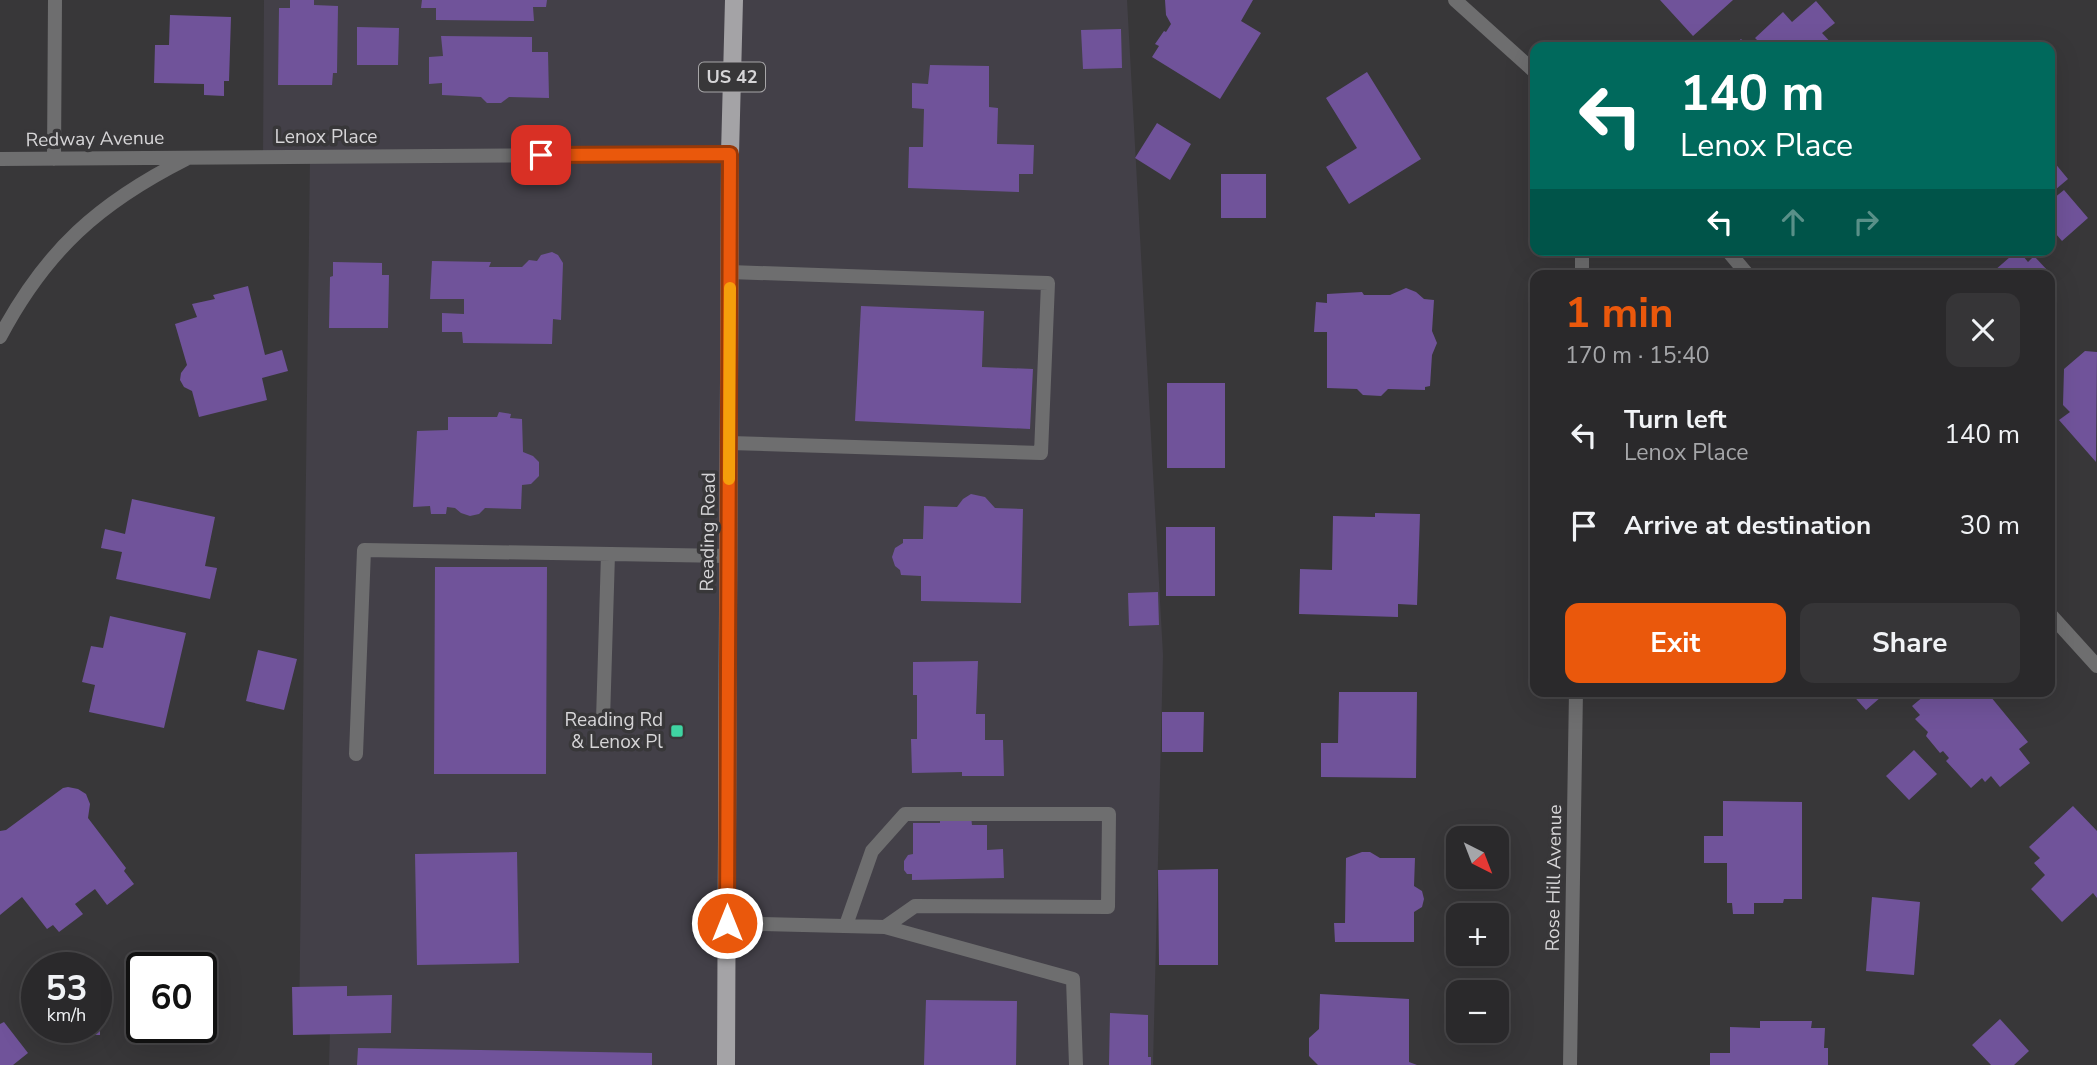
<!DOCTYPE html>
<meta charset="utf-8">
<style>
body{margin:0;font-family:"Nunito Sans",sans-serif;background:#363537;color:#f1f3f6;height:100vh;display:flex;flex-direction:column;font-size:26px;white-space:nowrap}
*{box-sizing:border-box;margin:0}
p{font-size:23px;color:#a5a6a9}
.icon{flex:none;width:38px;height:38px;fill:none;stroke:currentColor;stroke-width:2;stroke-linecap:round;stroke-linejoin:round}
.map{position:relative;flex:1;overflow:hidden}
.sheet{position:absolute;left:1530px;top:270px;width:525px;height:427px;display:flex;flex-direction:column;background:#2a292b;border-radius:14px;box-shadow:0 7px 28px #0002,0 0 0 2px #464547}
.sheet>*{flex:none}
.guide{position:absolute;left:1530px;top:42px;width:525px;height:214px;border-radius:14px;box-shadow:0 7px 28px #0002,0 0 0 2px #464547;background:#00695c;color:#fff;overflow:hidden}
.needle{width:46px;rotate:138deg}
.controls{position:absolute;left:1446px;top:826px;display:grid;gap:14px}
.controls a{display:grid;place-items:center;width:63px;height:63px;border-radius:14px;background:#2a292b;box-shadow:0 7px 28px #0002,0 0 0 2px #464547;font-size:35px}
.speed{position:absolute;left:21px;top:952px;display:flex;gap:14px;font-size:35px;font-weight:700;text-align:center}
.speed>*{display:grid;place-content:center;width:91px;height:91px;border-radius:50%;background:#2a292b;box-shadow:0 7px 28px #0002,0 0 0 2px #464547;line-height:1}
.speed small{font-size:18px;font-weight:400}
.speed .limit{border:4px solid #111;border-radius:10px;background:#fff;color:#111}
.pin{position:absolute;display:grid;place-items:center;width:60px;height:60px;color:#fff;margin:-30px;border-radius:14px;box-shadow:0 4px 10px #0006}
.me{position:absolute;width:77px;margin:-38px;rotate:0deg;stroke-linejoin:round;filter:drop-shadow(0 0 5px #0008)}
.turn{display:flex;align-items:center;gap:24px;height:147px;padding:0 35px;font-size:32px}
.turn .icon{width:91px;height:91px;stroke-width:2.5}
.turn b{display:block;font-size:49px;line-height:60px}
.lanes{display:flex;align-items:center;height:66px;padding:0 35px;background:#0003;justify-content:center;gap:35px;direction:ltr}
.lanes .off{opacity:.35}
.round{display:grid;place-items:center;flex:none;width:74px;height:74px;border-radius:14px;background:#363537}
.overview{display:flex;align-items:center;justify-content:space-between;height:119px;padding:0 35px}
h1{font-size:42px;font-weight:700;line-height:52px;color:#ea580c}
.cta{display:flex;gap:14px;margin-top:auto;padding:14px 35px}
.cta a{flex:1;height:80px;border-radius:14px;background:#ea580c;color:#fff;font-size:28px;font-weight:700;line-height:80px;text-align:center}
.cta a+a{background:#363537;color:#f1f3f6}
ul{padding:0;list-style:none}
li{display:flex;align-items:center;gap:21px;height:91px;padding:0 35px}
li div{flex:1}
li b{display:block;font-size:26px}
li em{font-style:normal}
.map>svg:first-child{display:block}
</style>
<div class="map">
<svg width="2097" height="1065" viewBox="0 0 2097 1065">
<rect width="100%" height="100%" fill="#383739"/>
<path fill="#434048" d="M264 0H1127L1163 655 1153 1065H329L330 1030 299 1031 310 157H263Z"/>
<path fill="#70539a" d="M290 0H314V5L338 6 337 73H333L332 85H278L279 8H290Z
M422 0H547L546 7H533L534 21 436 20V8H421Z
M1165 0H1253L1241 21 1261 33 1220 99 1152 57 1159 46 1155 44 1164 31 1166 32 1171 24 1166 15Z
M1660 0H1733L1693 36Z
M1816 1 1835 23 1822 33 1835 47H1732L1741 39 1749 47 1757 40 1755 38 1783 12 1792 22Z
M170 15 231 17 229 81H224V96L204 95V84L154 83 155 45H169Z
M357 27 399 28 398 65H357Z
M1121 29 1122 68 1083 69 1081 30Z
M441 36 532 37V52H548L549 98 509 97 501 103H487L481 97 442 95V83L429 84V57L443 56Z
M930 65 989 66V107L998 108 997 144 1034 145 1033 174H1019V192L908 188 909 147H923L924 109 912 108V83L928 84Z
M1367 72 1421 159 1349 204 1326 167 1357 148 1326 98Z
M1157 123 1191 144 1170 180 1135 158Z
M2049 156 2068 179 2049 195Z
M1221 174H1266V218H1221Z
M2064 190 2088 218 2062 241 2049 226V202Z
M2018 250 2028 262 2034 256 2049 272 2046 275H1981L1994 271Z
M552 252 558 255 563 263 561 320 553 319 552 344 463 343 462 332H442V313L464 314V299H430L432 261 491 262 489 267H522L529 260 537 261 541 255Z
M333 262 382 263V275H389L388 328H329L330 277 333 276Z
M248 286 265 355 282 350 288 371 262 378 267 400 199 417 192 391 184 387 180 380 181 373 187 365 175 324 197 317 192 304 215 299 213 295Z
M1406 288 1416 292 1424 299 1434 300 1432 331 1437 343 1432 355 1430 386 1425 387V390L1388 389 1381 396 1363 395 1357 389 1327 388V332H1314L1316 302 1327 303V294L1362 292 1364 295H1390Z
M861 306 984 311 982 367 1033 369 1030 429 855 421Z
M2085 351 2097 352 2096 462 2059 420 2070 412 2063 405 2064 369Z
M1167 383H1225V468H1167Z
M499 412 511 414 510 418 522 419 523 452 533 456 539 462V476L531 484 522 485 521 509 485 508 479 514 470 516 461 513 455 508 447 507 446 514H431L430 506 413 507 417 431 448 430V417H497Z
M971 494 985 497 995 508 1023 509 1021 603 921 601V576L901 575 900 570 895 566 892 557 895 548 903 543V539H923L924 506 957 507 963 499Z
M132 499 215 517 205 566 217 568 210 599 116 579 122 552 101 548 105 529 125 534Z
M1375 513 1420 514 1417 605 1398 604V617L1299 614 1300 569 1332 570 1333 516 1375 517Z
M1166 527H1215V596H1166Z
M435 567H547L546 774H434Z
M1158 592 1159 625 1129 626 1128 593Z
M110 616 186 633 164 728 89 712 95 685 82 682 91 646 103 648Z
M258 650 297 659 284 710 246 701Z
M978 661 976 714H985V740H1003L1004 776H962V772L912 773 911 739H917V695H913V662Z
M1849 691H1888L1866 710Z
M1930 691H1986L2028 742 2019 749 2030 763 2000 787 1991 776 1985 782 1982 778 1971 788 1946 761 1949 758 1943 751 1940 753 1926 736 1928 732 1915 719 1920 715 1912 706Z
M1339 692H1417L1416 778 1321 777V743H1338Z
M1162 712H1204L1203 752H1162Z
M1914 750 1937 774 1909 800 1886 776Z
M68 787 78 789 86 794 90 804 88 818 126 868 124 871 134 884 107 905 95 889 75 904 83 914 59 932 53 925 47 929 22 897 0 915V831L6 830 63 788Z
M1723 801 1802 802V899H1784L1783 903H1754V914H1733L1732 903H1727V863H1704V836H1723Z
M2073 806 2097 831V898L2093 893 2062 922 2031 889 2045 875 2034 863 2040 858 2029 847Z
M940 817H971L972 825H987V850L1003 849 1004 878 912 880V874H907L904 870V861L908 855 913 854V823H940Z
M517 852 519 963 417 965 415 854Z
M1362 852H1370L1380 858H1415L1414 886 1422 891 1424 899 1422 907 1414 912V942H1335L1334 923H1345L1346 858Z
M1218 869V965H1159L1158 870Z
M1872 897 1920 902 1914 975 1866 971Z
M96 984H100V1035H55V1027H96Z
M347 986V996L392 995 391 1033 293 1035 292 987Z
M1320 994 1409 999V1062L1417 1065H1318L1309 1056V1038L1319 1029Z
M926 1000 1017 1001 1016 1065H924Z
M1110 1013 1148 1015V1057H1151V1065H1109Z
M2000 1019 2029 1051 2014 1065H1991L1972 1045Z
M1760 1021H1812L1811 1028H1825L1824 1048H1828V1065H1710V1053H1730V1027L1760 1028Z
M4 1022 28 1053 13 1065H0V1024Z
M358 1048 652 1053V1065H357Z"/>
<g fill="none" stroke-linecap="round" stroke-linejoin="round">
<path stroke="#6e6e6f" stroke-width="14" d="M730 272 1048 283 1041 453 730 443
M603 720 608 554
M356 754 364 550 728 556
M727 923 885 927 1073 979 1076 1065
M846 925 872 851 905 814H1109L1108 907 915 906 885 927"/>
<path stroke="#6e6e6f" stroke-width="14" d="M1455 0 1535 72
M0 159 730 154
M54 159 55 0
M1727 250 1748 275
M1582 275V250
M0 337C46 250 99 203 186 159
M2049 613 2097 666
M1570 1065 1576 691"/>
<path stroke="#a4a3a6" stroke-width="18" d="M726 1065 730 154 734 0"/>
</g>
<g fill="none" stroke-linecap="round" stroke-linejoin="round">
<g stroke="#983908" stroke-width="18">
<path id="route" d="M541 155 730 154 727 923"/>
</g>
<use href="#route" stroke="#ea580c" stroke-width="12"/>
<path stroke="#f59e0b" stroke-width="12" d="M729 479 730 288"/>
</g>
<rect fill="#3fd4a2" stroke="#383739" stroke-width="2.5" x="670" y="724" width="14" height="14" rx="3.5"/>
<g text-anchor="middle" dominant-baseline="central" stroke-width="7" stroke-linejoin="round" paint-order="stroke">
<rect fill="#383739" stroke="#a7a6a8" stroke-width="2" x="699" y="62.5" width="66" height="29" rx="5"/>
<g font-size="18" font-weight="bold" fill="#d6d5d7">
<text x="732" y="77">US 42</text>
</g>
<g font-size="19" fill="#d6d5d7" stroke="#383739">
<text x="326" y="137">Lenox Place</text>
<text transform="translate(95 139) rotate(-1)">Redway Avenue</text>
<text transform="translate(708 532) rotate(-89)">Reading Road</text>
<text transform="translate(1554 878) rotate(-89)">Rose Hill Avenue</text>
</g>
<g font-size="19" fill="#d6d5d7" stroke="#383739" text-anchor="end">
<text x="663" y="720">Reading Rd<tspan x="663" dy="22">&amp; Lenox Pl</tspan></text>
</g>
</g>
</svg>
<div class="controls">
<a><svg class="needle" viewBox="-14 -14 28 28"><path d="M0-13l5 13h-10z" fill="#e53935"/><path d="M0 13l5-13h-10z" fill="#a5a6a9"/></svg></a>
<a>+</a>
<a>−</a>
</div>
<div class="speed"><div>53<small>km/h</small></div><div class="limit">60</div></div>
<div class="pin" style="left:541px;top:155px;background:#d93025"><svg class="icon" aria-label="arrive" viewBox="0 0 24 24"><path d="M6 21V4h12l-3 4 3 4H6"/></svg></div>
<svg class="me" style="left:727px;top:923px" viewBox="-20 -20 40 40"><circle r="17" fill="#ea580c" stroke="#fff" stroke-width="3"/><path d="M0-11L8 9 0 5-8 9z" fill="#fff"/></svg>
<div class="guide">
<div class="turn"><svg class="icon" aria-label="left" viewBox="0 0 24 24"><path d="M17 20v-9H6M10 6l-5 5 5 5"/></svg><div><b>140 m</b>Lenox Place</div></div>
<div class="lanes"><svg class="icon" aria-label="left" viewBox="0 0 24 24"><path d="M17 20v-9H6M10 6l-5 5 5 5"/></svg><svg class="icon off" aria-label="ahead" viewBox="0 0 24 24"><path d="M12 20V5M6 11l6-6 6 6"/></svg><svg class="icon off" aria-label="right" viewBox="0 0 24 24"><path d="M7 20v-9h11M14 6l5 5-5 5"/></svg></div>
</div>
<section class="sheet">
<div class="overview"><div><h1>1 min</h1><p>170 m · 15:40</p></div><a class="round"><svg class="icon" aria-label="close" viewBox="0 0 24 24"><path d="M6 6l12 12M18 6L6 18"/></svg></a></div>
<ul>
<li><svg class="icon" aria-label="left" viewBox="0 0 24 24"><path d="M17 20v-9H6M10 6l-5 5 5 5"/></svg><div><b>Turn left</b><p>Lenox Place</p></div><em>140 m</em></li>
<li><svg class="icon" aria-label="arrive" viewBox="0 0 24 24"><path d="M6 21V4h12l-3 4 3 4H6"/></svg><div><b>Arrive at destination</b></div><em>30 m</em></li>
</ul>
<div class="cta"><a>Exit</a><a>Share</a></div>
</section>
</div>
